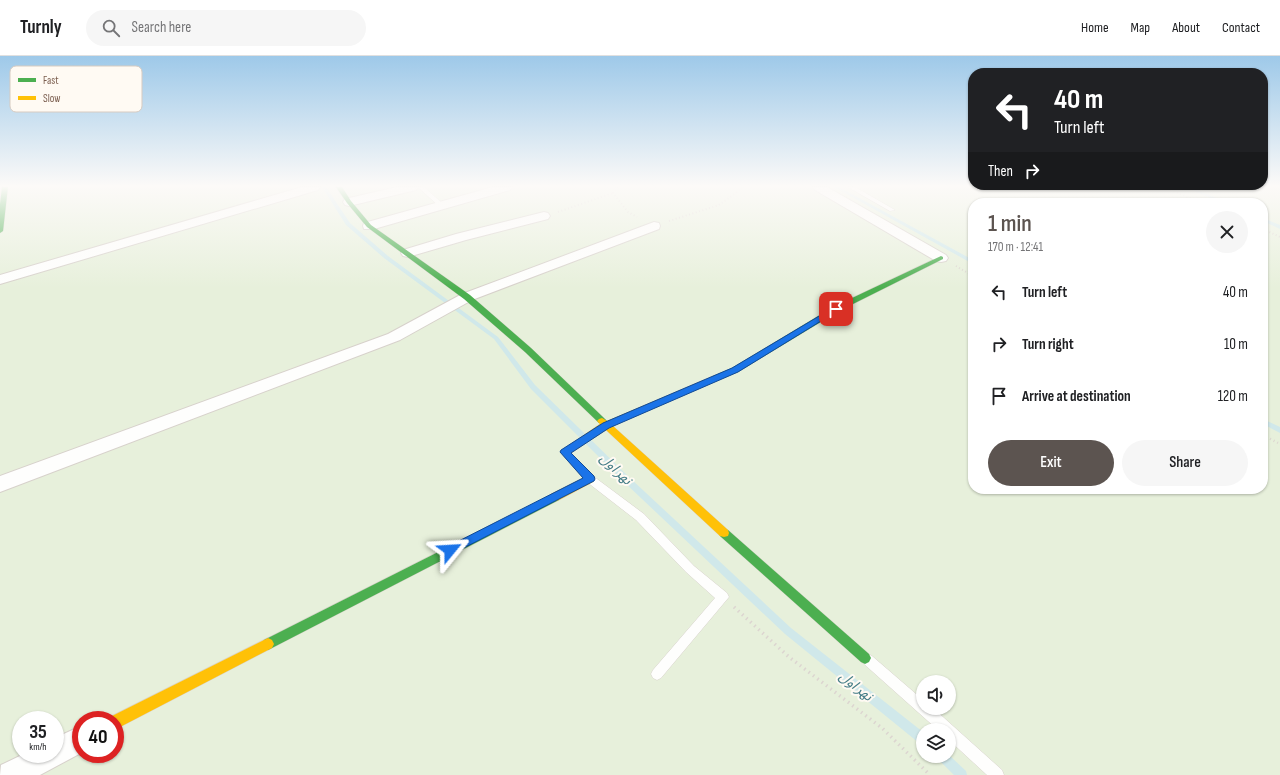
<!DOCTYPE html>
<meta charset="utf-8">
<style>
body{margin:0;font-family:"Sofia Sans Condensed","Noto Sans Arabic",sans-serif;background:#f6f6f6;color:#202124;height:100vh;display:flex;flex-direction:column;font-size:15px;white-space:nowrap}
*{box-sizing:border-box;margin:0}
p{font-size:13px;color:#757577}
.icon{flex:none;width:22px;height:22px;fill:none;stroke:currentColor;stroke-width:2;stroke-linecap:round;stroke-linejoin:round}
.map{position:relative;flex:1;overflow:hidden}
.side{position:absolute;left:968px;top:142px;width:300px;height:296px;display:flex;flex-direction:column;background:#fff;border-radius:16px;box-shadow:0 1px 3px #0004}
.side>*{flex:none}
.hud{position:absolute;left:968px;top:12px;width:300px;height:122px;border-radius:16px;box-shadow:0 1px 3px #0004;background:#202124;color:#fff;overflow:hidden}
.buttons{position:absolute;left:916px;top:619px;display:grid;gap:8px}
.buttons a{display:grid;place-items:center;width:40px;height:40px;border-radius:50%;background:#fff;box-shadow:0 1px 3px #0004;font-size:20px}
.speed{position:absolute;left:12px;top:655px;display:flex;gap:8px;font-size:20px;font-weight:700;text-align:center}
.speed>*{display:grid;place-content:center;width:52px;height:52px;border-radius:50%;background:#fff;box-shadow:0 1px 3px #0004;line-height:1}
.speed small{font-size:10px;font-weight:400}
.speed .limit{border:6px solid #d22;background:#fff;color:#111}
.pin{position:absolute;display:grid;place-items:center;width:34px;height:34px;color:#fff;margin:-17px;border-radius:8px;box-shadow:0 2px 6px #0006}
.me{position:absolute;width:44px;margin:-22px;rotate:63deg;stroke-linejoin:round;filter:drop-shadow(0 0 3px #0008)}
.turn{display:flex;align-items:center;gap:14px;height:84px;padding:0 20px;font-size:18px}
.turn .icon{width:52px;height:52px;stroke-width:2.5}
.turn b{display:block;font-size:28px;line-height:34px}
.then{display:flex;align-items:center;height:38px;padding:0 20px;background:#0003;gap:8px;font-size:15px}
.round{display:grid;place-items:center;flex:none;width:42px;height:42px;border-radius:21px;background:#f6f6f6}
.summary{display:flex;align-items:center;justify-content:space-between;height:68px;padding:0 20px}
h1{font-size:24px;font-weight:600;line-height:30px;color:#5c5450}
.action{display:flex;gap:8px;margin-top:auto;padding:8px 20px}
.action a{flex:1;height:46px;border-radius:24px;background:#5c5450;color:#fff;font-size:16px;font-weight:600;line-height:46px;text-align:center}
.action a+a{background:#f6f6f6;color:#202124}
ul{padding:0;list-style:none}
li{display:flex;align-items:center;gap:12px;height:52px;padding:0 20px}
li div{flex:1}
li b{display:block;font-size:15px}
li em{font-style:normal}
header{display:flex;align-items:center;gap:24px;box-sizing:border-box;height:56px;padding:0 20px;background:#fff;border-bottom:1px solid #e0e0e0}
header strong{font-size:19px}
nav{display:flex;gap:22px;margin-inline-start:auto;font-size:14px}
.search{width:280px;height:36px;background:#f6f6f6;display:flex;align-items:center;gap:10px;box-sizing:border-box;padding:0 14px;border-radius:22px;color:#757577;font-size:15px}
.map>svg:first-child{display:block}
</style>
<header>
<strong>Turnly</strong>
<div class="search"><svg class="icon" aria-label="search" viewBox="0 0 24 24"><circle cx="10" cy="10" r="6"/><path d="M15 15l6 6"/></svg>Search here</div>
<nav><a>Home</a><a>Map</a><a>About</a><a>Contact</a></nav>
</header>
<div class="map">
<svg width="1280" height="719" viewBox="0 0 1280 719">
<rect width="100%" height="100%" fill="#f9f5f0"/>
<path fill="#e7f0db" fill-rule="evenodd" d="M0 131H1280V719H0ZM973 147H1263V433H973ZM923 626H949V652H923ZM21 664H55V698H21ZM81 664H115V698H81ZM923 674H949V700H923Z"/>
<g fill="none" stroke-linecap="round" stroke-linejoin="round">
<path fill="#d0e8ea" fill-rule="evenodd" d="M322 131H326L350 167 388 200 498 281 535 329 630 422 791 572 923 676V688L919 687 785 578 624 426 531 333 494 283 384 202 346 169Z
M834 131H839L973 204V208Z
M1185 131H1191L1228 147H1222Z
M1263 162 1280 169V173L1263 165Z
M1263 363 1280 371V377L1263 368Z
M949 699 966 715 967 719H954L939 704 938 700H949Z"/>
<g stroke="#d7d1cb" stroke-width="1">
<path id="lane" d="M418 131H424L443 148V150H439Z
M848 131H855L895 154 890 155Z
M590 419 593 420 644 458 694 510 727 537 729 541 661 622 657 624 653 622 651 618 653 614 715 542 686 516 636 464 587 426 585 423 587 420Z
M868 598 872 600 923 644V652H933L1002 714 1004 719H987L949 684V674H938L864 608 862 604 864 600Z"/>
</g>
<g stroke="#d7d1cb" stroke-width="2">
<path id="street" d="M302 131H320L318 134 0 228V219Z
M397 131H418L416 134 349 150 345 149 343 146 345 143Z
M493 131H512L510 134 374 173H364L363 170 364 167Z
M813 131H827L946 199 948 202 946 205 941 206 936 205 815 134Z
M544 156 548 157 550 160 548 163 466 184 408 201 403 200 401 197 403 194 456 178Z
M654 166 659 167 660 170 659 173 472 244 400 284 0 436V420L388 278 462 238Z
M81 670V697L40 719H0L1 709 24 698H55V682Z"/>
</g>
<g stroke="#d9d2cb" stroke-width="1">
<path id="fast" d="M2 131H8L3 175 0 177V148Z
M336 131H342L351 145 371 169 470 239 531 292 605 363 607 365 605 367H599L525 296 464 243 367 171 347 147Z
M941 200 943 201V203L839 255 738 316 716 325 712 322 713 320 732 312 833 251Z
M555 437 559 438 560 441 559 444 272 592 268 594 264 592 262 588 264 584Z
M724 473 728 474 869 598 871 602 869 606 865 608 861 606 720 480 719 477 720 474Z"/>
</g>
<g stroke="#d9d2cb" stroke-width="1">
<path id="slow" d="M716 319 720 322 719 324 613 370 728 474 729 477 728 480 724 481 720 480 606 374 571 397 593 420 595 423 593 426 559 444 555 445 551 444 550 441 551 438 583 422 562 398 560 396 562 394 600 368 597 365 599 363 602 362 607 365Z
M268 582 272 584 274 588 272 592 120 671 115 673V664H109L110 661Z"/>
</g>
<path stroke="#dcd5d0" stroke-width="2" stroke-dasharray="1 2.5" stroke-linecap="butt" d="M618 131 613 137 628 156 637 161
M1164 131 1201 147
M558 156 613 137
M669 165 719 149 744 131
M1263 173 1280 181
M956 210 973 220"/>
<path stroke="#dcd5d0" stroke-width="2.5" stroke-dasharray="1 3" stroke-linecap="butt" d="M1263 379 1280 388"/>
<path stroke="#dcd5d0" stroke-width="3.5" stroke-dasharray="1.5 4" stroke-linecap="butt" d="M734 551 789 601 882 672 930 719"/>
<use href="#lane" fill="#fefefd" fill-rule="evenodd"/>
<use href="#street" fill="#fefefd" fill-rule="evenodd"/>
<use href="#fast" fill="#4caf50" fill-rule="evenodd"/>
<use href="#slow" fill="#ffc107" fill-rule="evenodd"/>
</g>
<linearGradient id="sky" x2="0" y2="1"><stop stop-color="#9ec9e9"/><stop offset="0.56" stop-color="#fcfaf8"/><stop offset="1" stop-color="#fcfaf8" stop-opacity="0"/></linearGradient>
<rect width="1280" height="232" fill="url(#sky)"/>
<path fill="#1a73e8" stroke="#114b97" d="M836 250 840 253 839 254 738 316 609 372 571 397 594 420 595 423 594 425 454 497 450 499 447 497 445 494 447 491 583 422 560 396 561 394 603 367 732 312Z"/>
<g text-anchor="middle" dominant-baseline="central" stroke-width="4" stroke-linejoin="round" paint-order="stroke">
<g font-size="14" font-style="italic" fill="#437c86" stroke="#fffaf3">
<text transform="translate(616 413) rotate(44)">نهر اول</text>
<text transform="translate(856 630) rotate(39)">نهر اول</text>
</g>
</g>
<rect x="10" y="10" width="132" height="46" rx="6" fill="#fffaf3" stroke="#d7cbc1" stroke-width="1"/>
<rect x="18" y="22" width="18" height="4" fill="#4caf50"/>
<rect x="18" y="40" width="18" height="4" fill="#ffc107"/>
<g font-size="11" fill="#7a5c4d">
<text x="43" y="28">Fast</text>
<text x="43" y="46">Slow</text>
</g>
</svg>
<div class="buttons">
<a><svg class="icon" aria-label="sound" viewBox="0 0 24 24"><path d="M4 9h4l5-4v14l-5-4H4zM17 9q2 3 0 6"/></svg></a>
<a><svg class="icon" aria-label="layers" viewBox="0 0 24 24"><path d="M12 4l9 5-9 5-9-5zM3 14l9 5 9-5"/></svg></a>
</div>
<div class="speed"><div>35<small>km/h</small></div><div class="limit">40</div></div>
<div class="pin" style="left:836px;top:253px;background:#d93025"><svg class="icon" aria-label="arrive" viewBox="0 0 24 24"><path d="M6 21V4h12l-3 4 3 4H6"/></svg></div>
<svg class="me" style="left:450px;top:494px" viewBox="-20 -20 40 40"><path d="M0-17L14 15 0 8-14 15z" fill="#1a73e8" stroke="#fff" stroke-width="4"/></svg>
<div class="hud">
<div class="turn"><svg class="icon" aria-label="left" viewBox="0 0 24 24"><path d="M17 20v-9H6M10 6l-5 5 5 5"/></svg><div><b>40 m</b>Turn left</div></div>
<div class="then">Then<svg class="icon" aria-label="right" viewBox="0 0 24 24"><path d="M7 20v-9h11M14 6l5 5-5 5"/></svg></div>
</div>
<section class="side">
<div class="summary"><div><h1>1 min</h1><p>170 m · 12:41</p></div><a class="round"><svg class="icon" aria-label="close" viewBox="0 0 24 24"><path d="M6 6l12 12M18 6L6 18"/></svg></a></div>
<ul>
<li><svg class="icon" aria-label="left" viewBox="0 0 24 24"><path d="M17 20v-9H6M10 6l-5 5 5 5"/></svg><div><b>Turn left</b></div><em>40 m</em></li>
<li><svg class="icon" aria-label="right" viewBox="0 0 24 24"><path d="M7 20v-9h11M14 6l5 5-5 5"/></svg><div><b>Turn right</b></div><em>10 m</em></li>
<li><svg class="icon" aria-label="arrive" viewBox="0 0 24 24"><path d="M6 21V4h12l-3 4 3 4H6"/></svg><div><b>Arrive at destination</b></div><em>120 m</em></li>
</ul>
<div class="action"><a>Exit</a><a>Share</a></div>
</section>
</div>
